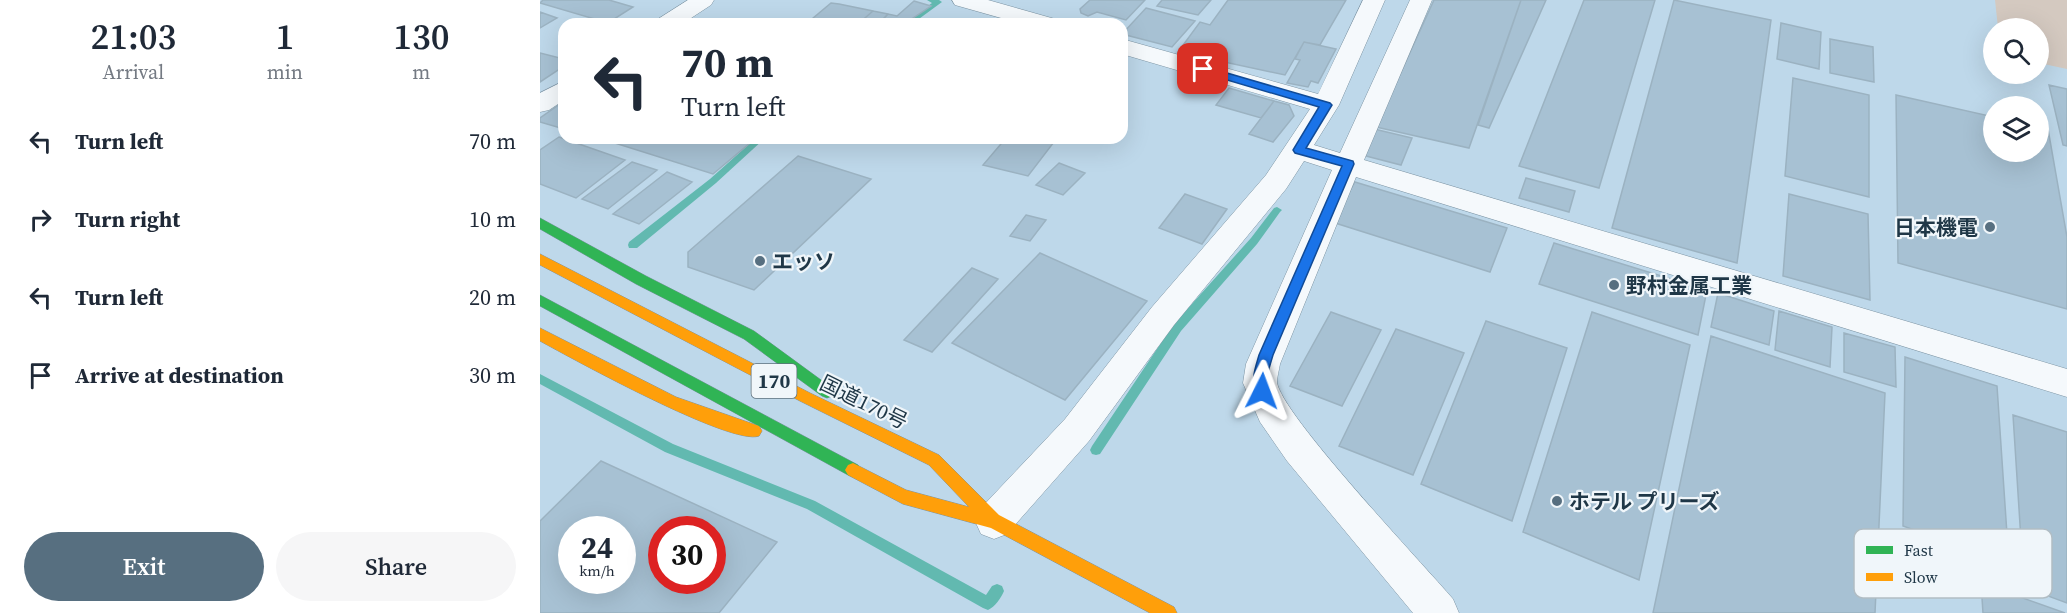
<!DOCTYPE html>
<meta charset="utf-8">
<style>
body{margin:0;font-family:"Source Serif 4","Noto Sans JP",serif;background:#f6f6f7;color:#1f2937;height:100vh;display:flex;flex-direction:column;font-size:22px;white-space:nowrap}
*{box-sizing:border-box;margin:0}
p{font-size:20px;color:#747a83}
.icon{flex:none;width:33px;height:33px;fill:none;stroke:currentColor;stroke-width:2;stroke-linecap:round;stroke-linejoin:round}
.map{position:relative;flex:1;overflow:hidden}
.details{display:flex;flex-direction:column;background:#fff;width:540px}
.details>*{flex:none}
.banner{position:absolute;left:18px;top:18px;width:570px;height:126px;border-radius:18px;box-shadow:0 6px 24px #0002;background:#fff;color:#1f2937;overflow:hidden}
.tools{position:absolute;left:1443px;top:18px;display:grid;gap:12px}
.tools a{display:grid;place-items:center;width:66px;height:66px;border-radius:50%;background:#fff;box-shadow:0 6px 24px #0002;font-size:30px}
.speed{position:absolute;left:18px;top:516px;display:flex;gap:12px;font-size:30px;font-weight:700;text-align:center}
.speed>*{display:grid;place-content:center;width:78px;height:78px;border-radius:50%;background:#fff;box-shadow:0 6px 24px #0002;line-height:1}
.speed small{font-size:15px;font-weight:400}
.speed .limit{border:9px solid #d22;background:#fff;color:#111}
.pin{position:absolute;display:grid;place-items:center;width:51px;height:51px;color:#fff;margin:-26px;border-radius:12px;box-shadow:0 3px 9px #0006}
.me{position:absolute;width:66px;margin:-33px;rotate:3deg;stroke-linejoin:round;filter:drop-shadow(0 0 4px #0008)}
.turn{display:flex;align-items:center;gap:21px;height:126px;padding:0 24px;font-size:27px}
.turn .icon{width:78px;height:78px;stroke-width:2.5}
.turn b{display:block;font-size:42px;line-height:51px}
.eta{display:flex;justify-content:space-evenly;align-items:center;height:102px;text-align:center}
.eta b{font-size:36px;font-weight:600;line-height:42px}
.action{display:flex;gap:12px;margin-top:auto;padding:12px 24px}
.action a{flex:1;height:69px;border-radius:36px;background:#576f80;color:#fff;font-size:24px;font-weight:600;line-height:69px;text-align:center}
.action a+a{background:#f6f6f7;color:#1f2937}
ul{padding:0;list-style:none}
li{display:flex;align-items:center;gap:18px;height:78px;padding:0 24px}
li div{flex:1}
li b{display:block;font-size:22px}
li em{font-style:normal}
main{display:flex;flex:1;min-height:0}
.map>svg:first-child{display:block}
</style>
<main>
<section class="details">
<div class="eta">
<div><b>21:03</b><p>Arrival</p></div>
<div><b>1</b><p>min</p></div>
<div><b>130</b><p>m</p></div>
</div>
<ul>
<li><svg class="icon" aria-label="left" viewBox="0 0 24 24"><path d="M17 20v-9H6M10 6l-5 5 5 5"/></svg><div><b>Turn left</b></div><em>70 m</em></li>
<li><svg class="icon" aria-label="right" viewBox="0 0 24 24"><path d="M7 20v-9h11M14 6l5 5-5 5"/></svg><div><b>Turn right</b></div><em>10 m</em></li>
<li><svg class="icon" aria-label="left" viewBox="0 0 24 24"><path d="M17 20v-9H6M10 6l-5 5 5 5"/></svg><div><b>Turn left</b></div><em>20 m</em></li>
<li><svg class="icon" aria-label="arrive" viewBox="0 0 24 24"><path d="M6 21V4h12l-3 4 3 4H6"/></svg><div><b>Arrive at destination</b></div><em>30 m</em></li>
</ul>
<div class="action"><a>Exit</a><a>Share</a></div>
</section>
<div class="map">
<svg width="1527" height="613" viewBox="0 0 1527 613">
<rect width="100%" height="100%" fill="#bed8ea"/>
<path fill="#d4c9c0" d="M1455 0H1527V69L1499 63 1498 28H1458Z"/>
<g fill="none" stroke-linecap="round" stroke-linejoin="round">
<path fill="#62b9b0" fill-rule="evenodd" d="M387 0H399L402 2 372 24H363L392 3Z
M216 138H225L176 183 97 248H89L88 245 89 242 170 179Z
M737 207 742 210 740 212 717 244 641 331 560 454 556 455 552 454 550 450 552 446 633 325 711 238 734 208Z
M0 374 133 444 275 501 446 595 452 586 457 584 462 586 464 591C461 598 455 607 448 610L443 608 267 509 125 452 0 384Z"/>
</g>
<path fill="#a7c1d3" stroke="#9bb2c1" stroke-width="1.5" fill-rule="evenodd" d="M3 0H69L93 7 68 23 0 3Z
M550 0H605L586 20 557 12 548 16 541 13 540 9Z
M622 0H671L658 15 617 6Z
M688 0H806L780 45 764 42 745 75 638 52 660 22 670 25Z
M894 0H981L929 148 836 127Z
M981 0H1006L949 128 938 125Z
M1044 0H1115L1059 188 979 166Z
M1134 0 1231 20 1197 263 1072 228Z
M374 1 391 6 364 24H339L348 14 357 16Z
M291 3 299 4 333 11 318 24H266Z
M606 8 655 21 632 47 582 34Z
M333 11 348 14 338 24H318Z
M0 12 17 18 0 28Z
M1241 23 1281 32 1279 69 1237 59Z
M1290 39 1333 47 1334 82 1290 73Z
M764 42 796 49 778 83 771 81 768 87 747 83 760 60 755 59Z
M0 53 24 59V66L0 82Z
M1253 78 1329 95V197L1245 176Z
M1509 85 1527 89V146L1523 145Z
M689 88 734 101 721 118 676 105Z
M1356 95 1454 117V152H1498V127L1508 129 1527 237V309L1358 263Z
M734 101 749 105 754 116 733 142 709 134Z
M20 104 24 105V129L0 122V118Z
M834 129 872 138 861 165 822 155Z
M19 137 85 160 36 198 0 184V150Z
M59 138H216L173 174Z
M466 138H517L488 176 443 165Z
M258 156 331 179 214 290 148 267V252Z
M92 162 117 170 68 209 42 199Z
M519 163 545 173 523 195 496 185Z
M127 172 152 182 99 224 73 214Z
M986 178 1035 191 1029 212 979 198Z
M815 182 967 228 950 272 792 222Z
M645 194 687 209 662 244 619 228Z
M1249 194 1328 214 1330 300 1243 276Z
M486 215 506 220 490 241 470 236Z
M1014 243 1167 290 1158 335 999 284Z
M500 253 607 301 525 400 412 343Z
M432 268 458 279 392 352 364 340Z
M1178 293 1234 311 1229 345 1171 327Z
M1239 311 1292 327 1290 367 1235 350Z
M791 312 841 330 802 406 750 386Z
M1052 312 1150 345 1099 580 983 532Z
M946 321 1027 348 972 521 881 484Z
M856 329 924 353 873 475 799 446Z
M1304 333 1355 347 1356 387 1304 372Z
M1171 336 1345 393 1335 613H1113Z
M1365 357 1457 386 1469 564 1363 526Z
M1473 415 1527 432V603L1484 587Z
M61 461 237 542 179 613H0V521ZM32 530H82V580H32ZM122 530H172V580H122Z
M1441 583 1525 613H1443Z"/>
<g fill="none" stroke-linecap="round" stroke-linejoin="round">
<g stroke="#7d94a3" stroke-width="1">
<path id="street" d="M148 0H174L171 5 142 24H114L118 19Z
M412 0H448L515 19 519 24H482L415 5Z
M823 0H845L799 105 774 145 800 153 870 0H892L824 160 1527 369V397L816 177 740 364C739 370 737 377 737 382 740 413 885 566 913 599L919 613H873L747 461 720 422 703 383 706 364 792 170 764 161 746 189 634 325 549 441 467 534 454 539 441 534 435 521 441 508 525 419 612 307 726 175 770 109 582 54V39L778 94Z
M24 81V100L9 110 0 112V93Z"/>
</g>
<g stroke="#7d94a3" stroke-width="1">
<path id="fast" d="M0 218 106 276 214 331 292 388 294 392 292 396 287 398 282 396 204 339 96 284 0 229Z
M0 295 318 465 321 470 318 475 313 477 308 475 0 306Z"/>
</g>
<g stroke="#7d94a3" stroke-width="1">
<path id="slow" d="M0 254 270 393 399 455 459 515 634 607 637 613H610L451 528 363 504 308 475 305 470 308 465 313 463 366 490 429 507 389 465 260 401 0 265Z
M0 328 136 397 219 426 222 431 219 436C191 446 33 359 0 341Z"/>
</g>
<use href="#street" fill="#f5f9fc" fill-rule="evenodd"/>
<use href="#fast" fill="#30b455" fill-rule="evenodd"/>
<use href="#slow" fill="#ff9f0a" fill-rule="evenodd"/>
</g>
<path fill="#1a73e8" stroke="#114b97" stroke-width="1.5" d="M663 66 790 103 792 105 766 148 813 161 814 164 733 355 727 375 729 391 727 395 722 397 717 395C710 381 715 369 719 355L802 166 755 153 753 150 779 107 660 72V67Z"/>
<g fill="#576f80" stroke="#f0f6fa" stroke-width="2">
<circle cx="1450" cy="227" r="6"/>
<circle cx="220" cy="261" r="6"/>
<circle cx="1074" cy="285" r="6"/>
<circle cx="1017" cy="501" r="6"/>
</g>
<g text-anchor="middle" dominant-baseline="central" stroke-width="4.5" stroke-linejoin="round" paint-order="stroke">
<rect fill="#f0f6fa" stroke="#5e707d" stroke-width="1.5" x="211.5" y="364" width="45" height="34" rx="4.5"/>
<g font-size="20" font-weight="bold" fill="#1f3747">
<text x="234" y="381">170</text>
</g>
<g font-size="21" font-weight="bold" fill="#1f3747" stroke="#f0f6fa" text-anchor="start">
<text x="1438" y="227" text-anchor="end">日本機電</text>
<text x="232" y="261">エッソ</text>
<text x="1086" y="285">野村金属工業</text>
<text x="1029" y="501">ホテル プリーズ</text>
</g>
<g font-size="21" fill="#1f3747" stroke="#f0f6fa">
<text transform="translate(324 402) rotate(26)">国道170号</text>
</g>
</g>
<rect x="1314" y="529" width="198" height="69" rx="9" fill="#f0f6fa" stroke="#b1bdc4" stroke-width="1.5"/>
<rect x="1326" y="546" width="27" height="8" fill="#30b455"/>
<rect x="1326" y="573" width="27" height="8" fill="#ff9f0a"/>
<g font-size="16" fill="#1f3747">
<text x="1364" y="556">Fast</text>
<text x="1364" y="583">Slow</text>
</g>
</svg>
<div class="tools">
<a><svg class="icon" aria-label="search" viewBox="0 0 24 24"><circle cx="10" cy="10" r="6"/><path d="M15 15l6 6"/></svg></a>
<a><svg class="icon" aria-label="layers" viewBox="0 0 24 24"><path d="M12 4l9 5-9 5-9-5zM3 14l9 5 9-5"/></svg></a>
</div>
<div class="speed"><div>24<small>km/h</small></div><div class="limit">30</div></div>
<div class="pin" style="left:663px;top:69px;background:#d93025"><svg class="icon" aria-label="arrive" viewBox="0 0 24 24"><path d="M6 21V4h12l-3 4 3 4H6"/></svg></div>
<svg class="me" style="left:722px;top:391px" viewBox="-20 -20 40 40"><path d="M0-17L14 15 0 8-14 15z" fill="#1a73e8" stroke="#fff" stroke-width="4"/></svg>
<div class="banner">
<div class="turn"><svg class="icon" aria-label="left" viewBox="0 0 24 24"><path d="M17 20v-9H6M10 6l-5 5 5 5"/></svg><div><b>70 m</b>Turn left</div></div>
</div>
</div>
</main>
